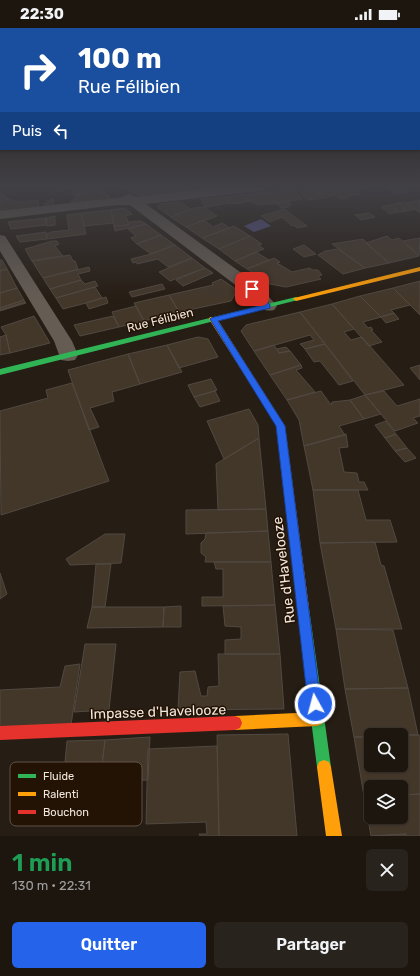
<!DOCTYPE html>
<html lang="fr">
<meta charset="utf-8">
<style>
body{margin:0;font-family:Rubik,sans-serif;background:#29231d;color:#f1f3f6;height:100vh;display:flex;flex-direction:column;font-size:15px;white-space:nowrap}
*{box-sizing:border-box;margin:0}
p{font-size:13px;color:#a09f9e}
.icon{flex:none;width:22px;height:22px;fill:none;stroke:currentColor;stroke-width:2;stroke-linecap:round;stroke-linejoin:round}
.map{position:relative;height:808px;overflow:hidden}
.side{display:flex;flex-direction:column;background:#1c160f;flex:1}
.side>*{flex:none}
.hud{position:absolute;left:0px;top:0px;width:420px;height:122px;box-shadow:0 1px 3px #0004,0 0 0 1px #3a352f;background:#1a4fa0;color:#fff;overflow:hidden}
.fabs{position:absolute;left:364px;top:700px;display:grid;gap:8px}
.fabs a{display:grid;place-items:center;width:44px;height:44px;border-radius:6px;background:#1c160f;box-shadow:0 1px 3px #0004,0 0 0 1px #3a352f;font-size:20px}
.pin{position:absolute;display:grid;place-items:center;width:34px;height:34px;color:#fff;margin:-17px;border-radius:8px;box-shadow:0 2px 6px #0006}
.me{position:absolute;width:44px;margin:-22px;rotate:353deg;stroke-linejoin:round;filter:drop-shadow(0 0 3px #0008)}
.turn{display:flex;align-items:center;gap:14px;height:84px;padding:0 12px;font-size:18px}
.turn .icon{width:52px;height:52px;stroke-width:2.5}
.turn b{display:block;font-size:28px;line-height:34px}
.then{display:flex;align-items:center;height:38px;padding:0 12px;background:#0003;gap:8px;font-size:15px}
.round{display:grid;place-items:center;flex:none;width:42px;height:42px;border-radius:6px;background:#29231d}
.headline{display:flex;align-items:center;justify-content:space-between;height:68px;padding:0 12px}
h1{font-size:24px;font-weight:600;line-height:30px;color:#1e9e55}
.action{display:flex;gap:8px;margin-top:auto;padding:8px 12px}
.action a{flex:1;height:46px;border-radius:6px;background:#2563eb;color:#fff;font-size:16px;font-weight:600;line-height:46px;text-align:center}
.action a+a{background:#29231d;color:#f1f3f6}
.status{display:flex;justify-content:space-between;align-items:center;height:28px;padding:0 20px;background:#1c160f;direction:ltr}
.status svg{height:11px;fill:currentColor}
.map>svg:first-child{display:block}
</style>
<div class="status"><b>22:30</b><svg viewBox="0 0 49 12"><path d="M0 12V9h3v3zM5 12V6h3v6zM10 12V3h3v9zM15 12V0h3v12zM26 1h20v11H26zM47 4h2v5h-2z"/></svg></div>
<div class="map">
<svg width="420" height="808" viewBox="0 0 420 808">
<rect width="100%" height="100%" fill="#261d14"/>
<path fill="#55538f" d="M261 191 271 198 254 204 244 198Z"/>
<path fill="#43372a" stroke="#514941" d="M61 159H96L98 160 75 167 67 161 59 164 55 161Z
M125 159H211L212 160 144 168 137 167Z
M303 159H314L323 170 307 172 297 160Z
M314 159H327L336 167 323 170Z
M327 159H343L352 167 346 168 348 170 340 171Z
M343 159H360L362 161 355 162 360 166 352 167Z
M386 159H399L408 164 395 166Z
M98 160 110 169 107 172 72 177 71 173 77 170 74 168Z
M294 161 302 171 276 175 268 164Z
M0 163 8 171 0 173Z
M268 164 276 175 259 177 256 175H253L241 167Z
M241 167 250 173 239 175 234 168Z
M234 168 239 175 230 176 225 169Z
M225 169 230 175 205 179 201 171Z
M8 171 19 174 38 172 39 180 0 183V173Z
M53 171 54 179H44V176L48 175 47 173Z
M420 172V185L406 175Z
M289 173 291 176 288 179 282 180 276 175Z
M180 174 191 181 171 189 157 179 161 176Z
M405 174 406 175 414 181 407 183 398 175Z
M398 175 407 183 398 184 389 177Z
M389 177 398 184 390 186 381 179Z
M204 179 217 188 186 199 171 189 194 180Z
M125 180 132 186 126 188 129 197 114 198 111 182Z
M284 181 307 198 297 200 294 197 292 198 282 189 270 194 261 188Z
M111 182 113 195 84 198 81 185Z
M81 185 86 206 47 211V206L51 204 69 202 67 187Z
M369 185 375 189 361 192 355 187Z
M55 188V197L47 198 46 190Z
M46 190V197L11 201 8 194Z
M204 192 213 199 222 195 230 200 202 210 186 199Z
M141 193 146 196 115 203 114 198 129 197 128 194Z
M146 196 161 207 137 216 131 210 136 208 128 201Z
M234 198 250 208 219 221 202 210Z
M46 204 47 211 20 214 16 208Z
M161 207 175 217 151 226 137 216Z
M250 208 262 216 258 217 264 221 235 233 219 221Z
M387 208 392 212 399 210 419 228 389 235 366 215Z
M420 210 419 228 403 213Z
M363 211 374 222 389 235 365 240 332 216Z
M52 213H57L59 216 55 218 63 228 32 233 25 221Z
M175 217 192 230 168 239 158 231 137 236V234L133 235 131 231 151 226Z
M304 217 316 226 304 229 293 221Z
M338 221 345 226 365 240 343 246 318 227 325 223Z
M256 224 269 232 247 241 235 233Z
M70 227 73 233H75L78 241 43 250 32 233Z
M192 230 205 240 170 253 159 244Z
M274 230 280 234 277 235 292 244 310 240 312 242H318L322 247 318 248 321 251 286 259 270 256 247 241Z
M0 232H2L7 241 0 243Z
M89 239 90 243 78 246 81 252 50 261 43 250Z
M205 240 213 245 183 258 176 252Z
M7 241 17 260 0 265V243Z
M221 251 237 262 231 273 179 284 169 267 213 257 212 255Z
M81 252 85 256 95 253 98 258 56 270 50 261Z
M420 253V287L393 260Z
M162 256 165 261 132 269 129 264Z
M95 259 102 270 86 275 63 281 56 270Z
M17 260 24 272 0 280V265Z
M393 260 410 277 391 282 394 285 381 289 360 268Z
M169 267 179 284 144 293 134 275Z
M360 268 381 289 363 294 368 300 371 299 373 302H371L382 314 369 318 332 276Z
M106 269 108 275 89 281 86 275Z
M24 272 25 274 0 282V280Z
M25 274 26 275 0 283V282Z
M332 276 354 301 344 304 351 312 362 309 404 357 365 367 300 284Z
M136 278 144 293 119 299 112 284Z
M300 284 325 316 305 321 300 316 314 312 310 307 254 323 241 303 246 297Z
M394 285 399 291 386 295 381 289Z
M34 288 50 315 10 325 6 307 1 299Z
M113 288 119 299 80 308 74 297Z
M6 307 10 325 0 327V309Z
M198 309 208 311 218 329 179 340 167 317Z
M325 316 353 353 339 357 320 333 314 334 305 321Z
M167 317 182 344 140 356 128 326Z
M274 317 279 325 290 323 301 337 270 347 254 323Z
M286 319 290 323 279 325 277 321Z
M128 326 140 356 112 364 114 373 90 380 99 399 89 402 68 342Z
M301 337 302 340 296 342 315 364 287 372 270 347Z
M420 337V352L410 340Z
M211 351 217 362 194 369 188 357Z
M72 355 109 453 1 487 0 383 48 370 46 362Z
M215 363 220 373 200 379 194 369Z
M321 363 331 377 332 374 350 372 364 391 339 398 345 407 304 418 299 392 287 372Z
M384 363 397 378 420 371V388L413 390 418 395 395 403 365 367Z
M365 367 381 386 364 391 350 372Z
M249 381 258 397 259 410 224 431 207 393Z
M386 393 396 406 385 410 375 397Z
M346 406 348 419 339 420 344 444 357 445 359 454H364L368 462H313L304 418Z
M396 406 407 420 395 423 385 410Z
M259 410 266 481 218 482 216 436Z
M407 420 416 430 405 434 395 423Z
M313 462H358L366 492H390L397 514 320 515Z
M266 481 268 503 186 506V482Z
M268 503 271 534H205L206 529 201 525V515L205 511 206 505Z
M105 506H125L121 535 70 537 66 531Z
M375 514 381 537 384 538 402 601H336L320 515Z
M214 534H271L275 577 202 578V569H223V541H216Z
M96 536H111L105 579H92Z
M0 545 7 566 0 571Z
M275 577 280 626H225V612L241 611V599L225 598 223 578Z
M181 578V599H163L164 579Z
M92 579H164L163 599 87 600Z
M336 601 393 602 408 660 345 661Z
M85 616H116L109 682 74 684Z
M218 626H280L284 681 178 682 180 644 195 643 201 668H207L208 659 219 658Z
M80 636 71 697 0 701V662L60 659 65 638Z
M408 660 418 707H371V709H354L345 661Z
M288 706 297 808H219L217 707Z
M401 707H420V766L401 767V759H371V768H364L354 709H371V737H401Z
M150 709 148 752 100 753 105 712Z
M105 712 100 753 63 755 67 713Z
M217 718 219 808H200L199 806H207L206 794 146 796 148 721Z
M420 766V808H406V806L371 808 364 768H371V789H401V767Z
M406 806V808H371Z"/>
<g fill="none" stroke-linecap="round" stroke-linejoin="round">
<path fill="#655c54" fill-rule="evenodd" d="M223 159H265L264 162 259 163 146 176 258 257 277 278 274 282C261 285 255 274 246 265L130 177H117L0 191V183L123 169 129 166 136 169Z
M0 207 5 208 7 211 72 313 78 327 75 332 68 333 61 332 54 313 0 223Z"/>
<path fill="#30b455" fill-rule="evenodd" d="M296 269 298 270V272L0 347V341Z
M303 574 307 576 309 580 331 739 329 744 324 746 319 744 317 739 297 580 299 576Z"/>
<path fill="#ff9f0a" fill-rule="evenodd" d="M420 239V243L296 273 293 271 294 270Z
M210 289H216L285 398 309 580 307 584 303 586 299 584 297 580 277 398 209 291Z
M317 684 322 686 324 691 322 696 317 698 235 702 230 700 228 695 230 690 235 688Z
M324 732 329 734 331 739 342 808H326L317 739 319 734Z"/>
<path fill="#e5322d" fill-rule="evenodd" d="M235 688 240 690 242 695 240 700 235 702 0 712V698Z"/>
</g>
<linearGradient id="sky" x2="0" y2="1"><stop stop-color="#15100b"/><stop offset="0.58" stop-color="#414045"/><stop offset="1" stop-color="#414045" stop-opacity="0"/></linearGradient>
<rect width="420" height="272" fill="url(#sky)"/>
<path fill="#2563eb" stroke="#184099" d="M252 259 255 260 270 277V280L218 293 285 398 321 676 319 680 315 682 310 680 308 676 276 398 210 291 211 290 263 277 249 261Z"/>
<g text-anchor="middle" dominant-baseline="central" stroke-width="3" stroke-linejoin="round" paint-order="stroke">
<g font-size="12" fill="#f2e7dd" stroke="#231305">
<text transform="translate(160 292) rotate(-14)">Rue Félibien</text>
</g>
<g font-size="14" fill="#f2e7dd" stroke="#231305">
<text transform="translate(284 542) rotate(-97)">Rue d'Havelooze</text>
<text transform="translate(158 684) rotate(-2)">Impasse d'Havelooze</text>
</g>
</g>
<rect x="10" y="734" width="132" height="64" rx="6" fill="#231305" stroke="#615346" stroke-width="1"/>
<rect x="18" y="746" width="18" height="4" fill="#30b455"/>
<rect x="18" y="764" width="18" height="4" fill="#ff9f0a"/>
<rect x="18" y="782" width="18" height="4" fill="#e5322d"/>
<g font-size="11" fill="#f2e7dd">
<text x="43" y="752">Fluide</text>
<text x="43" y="770">Ralenti</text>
<text x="43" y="788">Bouchon</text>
</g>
</svg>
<div class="fabs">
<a><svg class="icon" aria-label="search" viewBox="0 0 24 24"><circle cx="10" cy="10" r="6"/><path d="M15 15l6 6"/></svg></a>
<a><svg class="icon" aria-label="layers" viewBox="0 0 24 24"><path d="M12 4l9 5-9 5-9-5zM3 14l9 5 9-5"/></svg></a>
</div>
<div class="pin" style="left:252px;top:261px;background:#d93025"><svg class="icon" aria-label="arrive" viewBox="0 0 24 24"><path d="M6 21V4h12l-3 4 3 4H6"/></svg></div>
<svg class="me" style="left:315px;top:676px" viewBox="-20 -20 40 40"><circle r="17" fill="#2563eb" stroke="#fff" stroke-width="3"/><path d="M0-11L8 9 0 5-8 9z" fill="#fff"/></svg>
<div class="hud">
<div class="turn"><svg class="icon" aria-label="right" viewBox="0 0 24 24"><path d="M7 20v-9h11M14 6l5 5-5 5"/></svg><div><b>100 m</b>Rue Félibien</div></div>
<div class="then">Puis<svg class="icon" aria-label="left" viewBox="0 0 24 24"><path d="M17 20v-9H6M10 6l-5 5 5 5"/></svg></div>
</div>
</div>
<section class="side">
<div class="headline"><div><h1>1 min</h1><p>130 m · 22:31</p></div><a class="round"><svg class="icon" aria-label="close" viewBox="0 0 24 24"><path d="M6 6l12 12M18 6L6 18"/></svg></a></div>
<div class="action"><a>Quitter</a><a>Partager</a></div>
</section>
